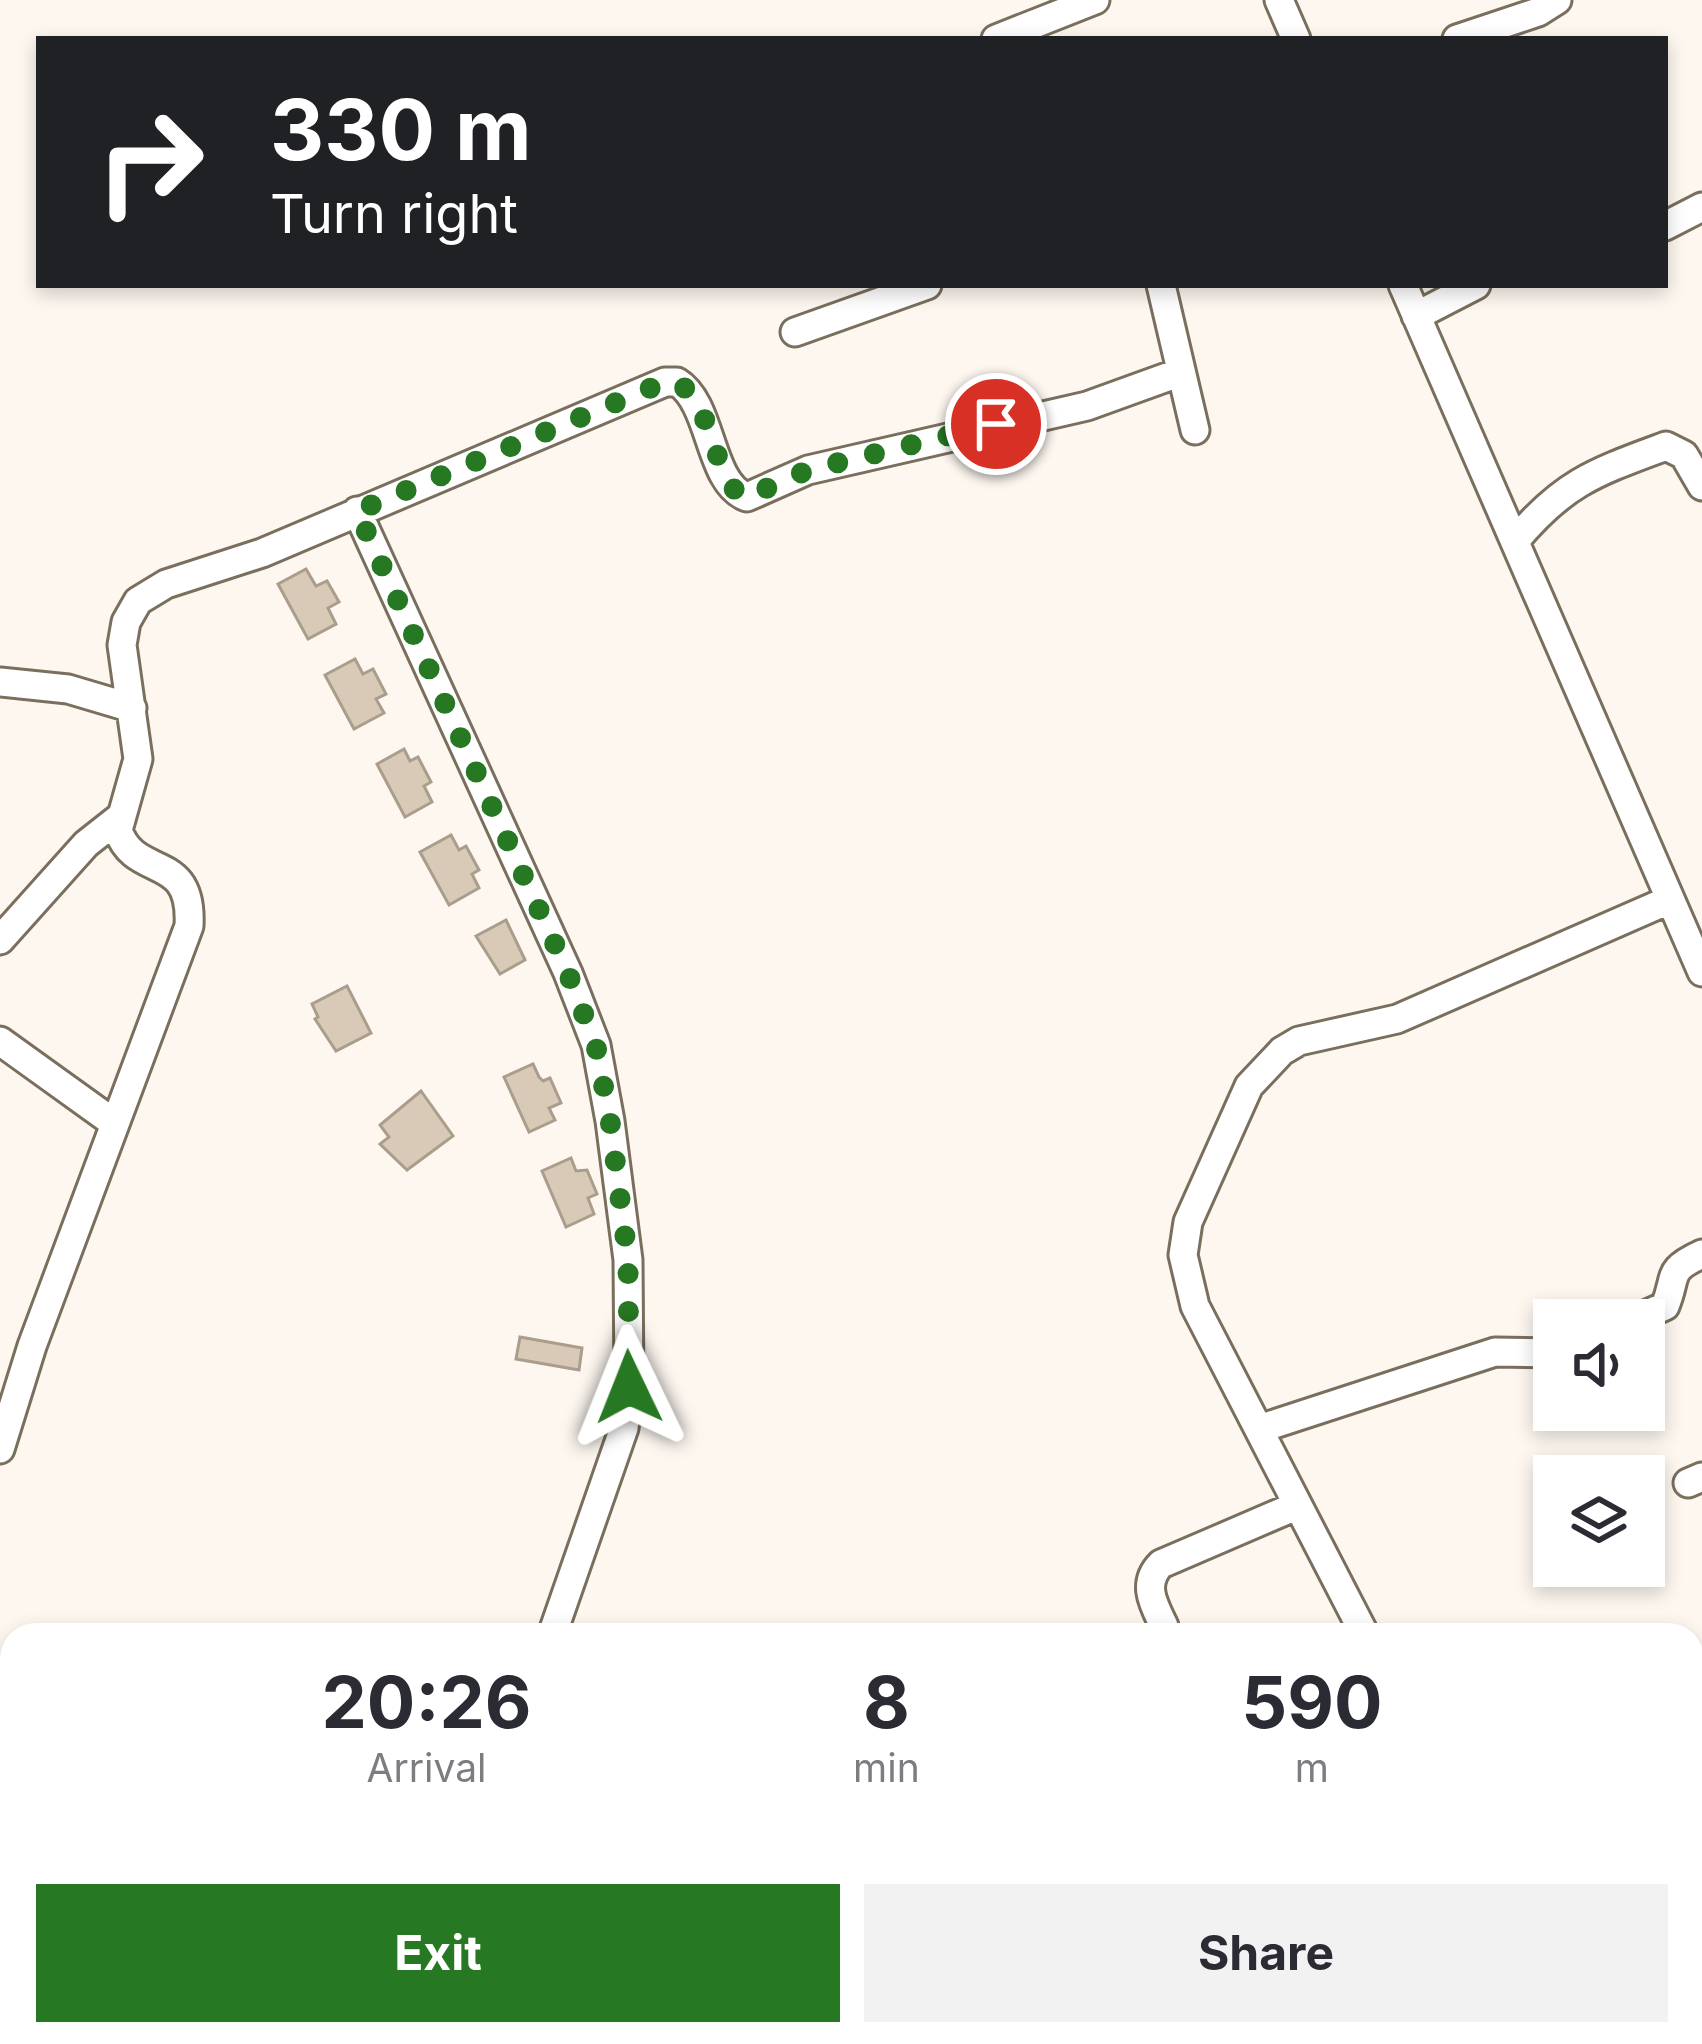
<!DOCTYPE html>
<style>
body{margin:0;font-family:Inter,sans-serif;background:#f2f2f3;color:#2b2b33;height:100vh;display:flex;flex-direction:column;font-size:45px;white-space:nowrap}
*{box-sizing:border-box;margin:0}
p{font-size:39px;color:#7c7c81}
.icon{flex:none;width:66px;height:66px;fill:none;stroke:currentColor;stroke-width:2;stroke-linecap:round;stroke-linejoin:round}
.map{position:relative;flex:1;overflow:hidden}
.details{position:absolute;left:0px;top:1623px;width:1704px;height:423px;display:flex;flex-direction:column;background:#fff;border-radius:36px 36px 0 0;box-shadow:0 6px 18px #0003}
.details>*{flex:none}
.top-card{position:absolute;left:36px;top:36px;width:1632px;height:252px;border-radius:0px;box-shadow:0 6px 18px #0003;background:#202124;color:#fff;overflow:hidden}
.fabs{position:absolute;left:1533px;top:1299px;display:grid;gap:24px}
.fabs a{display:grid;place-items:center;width:132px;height:132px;border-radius:0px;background:#fff;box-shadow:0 6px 18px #0003;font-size:60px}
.pin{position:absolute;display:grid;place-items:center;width:102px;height:102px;color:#fff;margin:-51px;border:6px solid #fff;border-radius:50%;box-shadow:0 3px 12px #0007}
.me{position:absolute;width:132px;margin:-66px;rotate:358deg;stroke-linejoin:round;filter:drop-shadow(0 0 9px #0008)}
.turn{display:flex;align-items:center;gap:42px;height:252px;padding:0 36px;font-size:54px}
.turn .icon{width:156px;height:156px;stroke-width:2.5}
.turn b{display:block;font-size:84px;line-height:102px}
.eta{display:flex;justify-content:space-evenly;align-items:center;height:204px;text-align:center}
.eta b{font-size:72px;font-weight:700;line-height:84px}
.button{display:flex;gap:24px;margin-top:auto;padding:24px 36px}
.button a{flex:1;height:138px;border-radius:0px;background:#277822;color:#fff;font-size:48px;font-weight:700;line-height:138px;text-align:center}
.button a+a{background:#f2f2f3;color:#2b2b33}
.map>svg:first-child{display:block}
</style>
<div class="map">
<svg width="1702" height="2044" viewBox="0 0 1702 2044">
<rect width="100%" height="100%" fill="#fdf7f0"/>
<path fill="#d8cab7" stroke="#aa9d8b" stroke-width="3" d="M306 569 316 586 327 581 339 602 328 608 336 624 308 639 278 584Z
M355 659 363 674 373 669 386 694 376 699 384 713 354 729 325 675Z
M404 749 410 761 418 757 431 782 424 786 432 802 405 817 377 764Z
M451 835 459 850 466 846 479 870 472 874 479 888 449 905 420 852Z
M506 920 525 960 500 974 476 936Z
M347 986 371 1033 336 1051 315 1019 318 1017 312 1004Z
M533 1064 539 1077 543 1081 550 1078 561 1103 549 1108 555 1120 529 1132 504 1077Z
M421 1091 453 1136 407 1170 380 1144 389 1137 380 1125Z
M571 1158 576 1171 587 1170 597 1194 588 1198 594 1214 566 1227 542 1171Z
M520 1337 582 1348 579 1370 516 1359Z"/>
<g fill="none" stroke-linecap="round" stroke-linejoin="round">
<g stroke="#7a6e5d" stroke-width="33">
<path id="minor" d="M1279 0 1296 39
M996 39 1095 0
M1457 39 1538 12 1557 0
M1665 226 1702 207
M1161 285 1195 430
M1403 285 1702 972
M1416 316 1476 285
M795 332 927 285
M357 511 568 973 596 1045 610 1121 628 1260 629 1387 624 1428 552 1635
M1515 541C1564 482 1596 472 1666 446L1684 455 1702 486
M0 682 68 689 132 708
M0 940 86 844 119 818
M0 1041 114 1123
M1634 1320 1665 1306C1678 1275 1665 1271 1702 1254
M1259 1429 1495 1352 1554 1353
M0 1449 32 1346 189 926C193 850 135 881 118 830L138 759 122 645 126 622 138 601 166 584 262 553 665 382H677C713 404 708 483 747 497L808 470 1087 406 1181 372
M1688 1483 1702 1477
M1164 1626C1154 1605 1141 1584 1161 1564L1296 1506
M1365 1635 1195 1306 1183 1255 1188 1222 1249 1086 1282 1051 1299 1041 1397 1019 1669 900
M0 1969 12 1973
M0 2021 12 1989
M674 2034 705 2044
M1554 2034 1558 2044
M190 2044 194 2034
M409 2044 412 2034
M617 2044 620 2034
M829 2044 833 2034"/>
</g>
<use href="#minor" stroke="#fff" stroke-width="27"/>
</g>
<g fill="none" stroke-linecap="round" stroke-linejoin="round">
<path stroke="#277822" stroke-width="21" stroke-dasharray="0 37.8" d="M629 1387 628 1260 610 1120 596 1046 568 973 357 511 665 382H677C713 405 710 465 740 496L747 497 808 470 996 424"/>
</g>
</svg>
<div class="fabs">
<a><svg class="icon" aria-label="sound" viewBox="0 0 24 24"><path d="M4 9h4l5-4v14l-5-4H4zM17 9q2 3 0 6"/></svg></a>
<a><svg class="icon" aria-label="layers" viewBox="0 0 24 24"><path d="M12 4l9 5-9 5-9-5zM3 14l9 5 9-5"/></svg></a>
</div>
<div class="pin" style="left:996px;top:424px;background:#d93025"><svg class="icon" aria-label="arrive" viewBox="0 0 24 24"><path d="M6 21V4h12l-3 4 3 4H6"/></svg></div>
<svg class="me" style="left:629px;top:1387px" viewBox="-20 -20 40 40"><path d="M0-17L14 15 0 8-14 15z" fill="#277822" stroke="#fff" stroke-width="4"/></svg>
<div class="top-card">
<div class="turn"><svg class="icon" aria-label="right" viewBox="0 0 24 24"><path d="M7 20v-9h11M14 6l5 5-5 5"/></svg><div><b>330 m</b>Turn right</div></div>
</div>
<section class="details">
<div class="eta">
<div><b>20:26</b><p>Arrival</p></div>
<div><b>8</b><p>min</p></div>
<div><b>590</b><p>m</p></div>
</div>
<div class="button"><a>Exit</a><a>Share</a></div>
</section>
</div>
